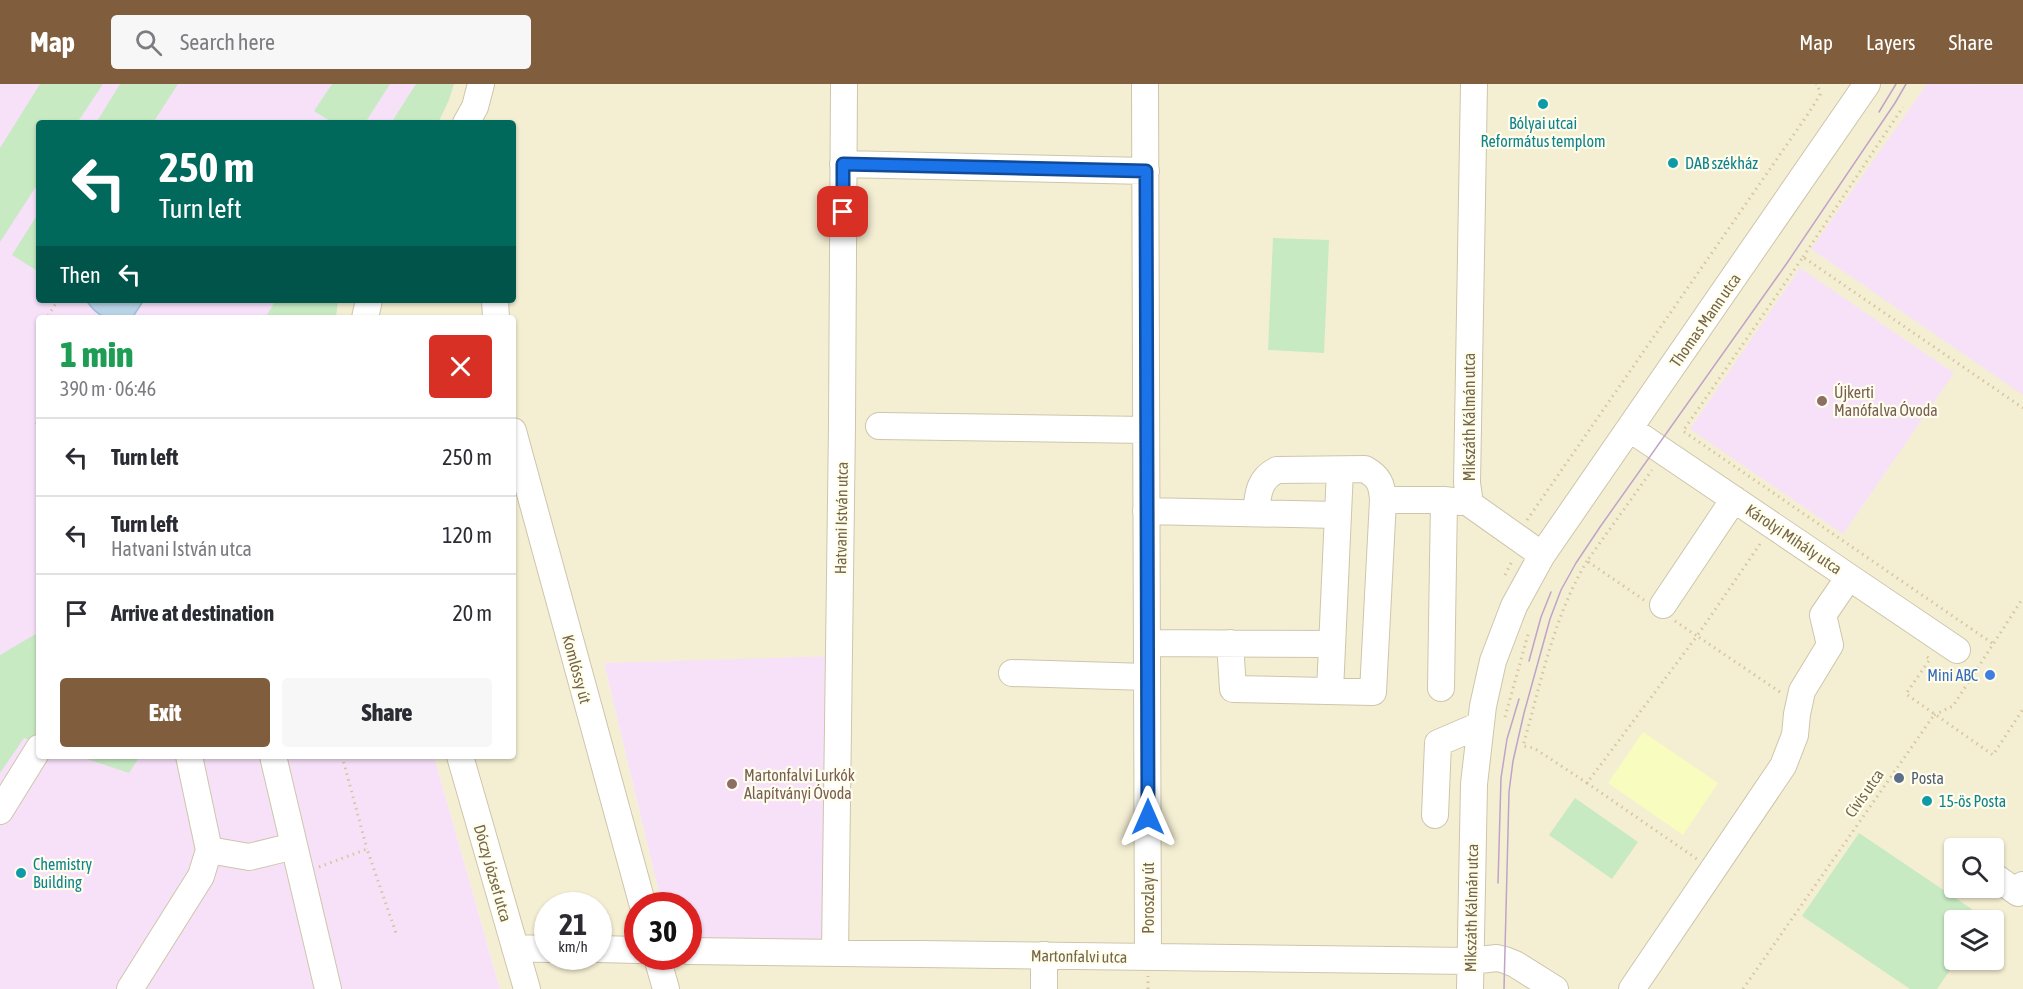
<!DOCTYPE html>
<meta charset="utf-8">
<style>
body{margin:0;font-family:"Asap Condensed",sans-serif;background:#f7f7f7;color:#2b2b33;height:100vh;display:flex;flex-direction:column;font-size:22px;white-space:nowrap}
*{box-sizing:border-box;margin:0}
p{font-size:20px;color:#7c7c81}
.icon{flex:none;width:33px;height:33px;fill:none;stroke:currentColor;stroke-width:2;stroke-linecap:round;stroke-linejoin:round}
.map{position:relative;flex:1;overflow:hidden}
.drawer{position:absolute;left:36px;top:231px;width:480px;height:444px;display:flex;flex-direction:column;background:#fff;border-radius:6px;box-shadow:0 2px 4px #0004}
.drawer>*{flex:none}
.guide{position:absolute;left:36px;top:36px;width:480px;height:183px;border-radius:6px;box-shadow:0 2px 4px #0004;background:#00695c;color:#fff;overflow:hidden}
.controls{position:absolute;left:1944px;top:754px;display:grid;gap:12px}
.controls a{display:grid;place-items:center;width:60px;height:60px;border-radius:6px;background:#fff;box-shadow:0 2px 4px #0004;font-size:30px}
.speed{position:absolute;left:534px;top:808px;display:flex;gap:12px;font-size:30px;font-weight:700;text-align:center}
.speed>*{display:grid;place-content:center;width:78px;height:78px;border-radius:50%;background:#fff;box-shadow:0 2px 4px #0004;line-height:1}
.speed small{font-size:15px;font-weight:400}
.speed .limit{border:9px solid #d22;background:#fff;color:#111}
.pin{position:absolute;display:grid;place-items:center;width:51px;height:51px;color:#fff;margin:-26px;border-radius:12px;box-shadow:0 3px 9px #0006}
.me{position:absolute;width:66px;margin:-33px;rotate:0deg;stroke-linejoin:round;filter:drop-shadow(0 0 4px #0008)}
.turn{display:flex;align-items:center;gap:21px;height:126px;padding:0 24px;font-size:27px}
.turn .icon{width:78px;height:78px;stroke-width:2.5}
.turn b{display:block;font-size:42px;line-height:51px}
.then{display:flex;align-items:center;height:57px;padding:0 24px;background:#0003;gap:12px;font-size:22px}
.round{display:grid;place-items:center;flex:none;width:63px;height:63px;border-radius:6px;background:#f7f7f7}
.head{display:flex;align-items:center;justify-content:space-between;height:102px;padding:0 24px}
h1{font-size:36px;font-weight:800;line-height:45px;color:#1e9e55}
.action{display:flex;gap:12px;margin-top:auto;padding:12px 24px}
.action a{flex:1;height:69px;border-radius:6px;background:#805d3c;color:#fff;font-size:24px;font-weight:800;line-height:69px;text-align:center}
.action a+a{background:#f7f7f7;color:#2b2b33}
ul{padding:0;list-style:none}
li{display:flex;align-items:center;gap:18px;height:78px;padding:0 24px;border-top:2px solid #e1e1e2}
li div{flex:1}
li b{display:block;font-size:22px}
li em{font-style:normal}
header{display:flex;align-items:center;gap:36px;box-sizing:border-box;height:84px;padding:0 30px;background:#805d3c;color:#fff}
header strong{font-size:28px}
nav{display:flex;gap:33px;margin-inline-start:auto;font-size:21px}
.search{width:420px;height:54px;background:#f7f7f7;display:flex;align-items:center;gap:15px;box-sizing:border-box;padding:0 21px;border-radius:6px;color:#7c7c81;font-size:22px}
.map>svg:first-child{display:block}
</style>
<header>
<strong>Map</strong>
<div class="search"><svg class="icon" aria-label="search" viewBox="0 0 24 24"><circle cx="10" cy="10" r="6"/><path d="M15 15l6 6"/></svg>Search here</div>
<nav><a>Map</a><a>Layers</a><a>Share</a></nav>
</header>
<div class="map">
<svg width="2023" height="905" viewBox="0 0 2023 905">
<rect width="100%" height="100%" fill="#fcfae4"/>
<path fill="#f4efd3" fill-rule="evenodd" d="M454 0H2023V905H500L434 672H513V234H336L338 216H513V39H438L449 16ZM604 579 829 862 688 873H638V822H662ZM1954 765H1994V804H1954ZM548 822H598V873H548ZM1954 837H1994V876H1954Z"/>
<path fill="#f7e1f9" d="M0 0H454L449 16 438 39H39V216H338L336 234H39V672H434L500 905H0Z
M1927 0 2023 1V311L1811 165Z
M1800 184 1954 289 1843 450 1690 345Z
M834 572 829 862 689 857 688 822H662L604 579Z"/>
<path fill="#c7eac3" d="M40 0H103L77 39H39V98L0 158V64Z
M120 0H178L153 39H96Z
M332 0H390L365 39H333L314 27Z
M416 0H454L449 16 438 39H391Z
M39 128V188L12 171Z
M1273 154 1329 156 1324 269 1268 266Z
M276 216H338L336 234H265Z
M39 548V659L24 654 0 689V571Z
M78 672H140L129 689Z
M1575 714 1638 758 1612 795 1549 751Z
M1859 749 1985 834 1983 837H1954V876H1957L1937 905H1910L1802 832Z"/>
<path fill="#f8fcbf" d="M1643 648 1718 699 1683 751 1608 699Z"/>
<path fill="#b8d2e6" stroke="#9fbed8" stroke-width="1.5" d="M86 216H144L132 234C109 234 100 237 86 216Z"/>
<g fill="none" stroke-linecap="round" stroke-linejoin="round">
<g stroke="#cec5ab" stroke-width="28">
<path id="minor" d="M1145 0 1148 873
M1474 0 1467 399 1470 420 1542 471
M466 39 475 23 481 0
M843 80 1146 87
M495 216 496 234
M365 234 369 216
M879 342 1146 346
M1630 345 1957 566
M513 347 643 822
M1383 416H1444L1461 418
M1146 427 1337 431
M1663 521 1734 415
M1147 559 1332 560
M1230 559 1233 605 1373 608 1383 416C1382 400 1379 393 1365 385L1277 386C1259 395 1258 409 1256 428
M1012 589 1147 593
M1441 604 1444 416
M1330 607 1340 386
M273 672 328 905
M460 672 527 905
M0 727 39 664
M1435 731 1438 659 1480 641
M209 766 249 773 294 762
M1994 792 2018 809 2023 801
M515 864 548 865
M598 865 638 866
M688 867 1470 877 1497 874 1505 876 1515 880 1555 905
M835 868 842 341 844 0
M657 873 666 905
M130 905 201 792 209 766 189 672
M1044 905V871
M1470 905 1474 700 1483 622 1493 577 1514 522 1542 471 1867 0
M1632 905 1783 682 1795 651 1797 630 1802 607 1830 561 1823 531 1849 493"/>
</g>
<path stroke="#d7c59f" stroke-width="3" stroke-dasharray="1.5 4.5" stroke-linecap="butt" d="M1803 173 1903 23
M48 232 58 216
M36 340 39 336
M1527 436 1808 30 1820 11 1818 1 1816 0
M1760 460 1697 552 1780 608
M1587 477C1553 534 1541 599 1523 662L1534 664 1587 699
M1505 491 1513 475
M1644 516 1587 477 1652 386
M1675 537 1697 552 1587 699 1697 775
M1992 559 1683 347 1803 173 2023 324
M1927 573 1930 575 1906 610 1993 671 2023 625
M1934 631 1953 622 2023 514
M1505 633 1529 547
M342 672 367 765
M319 783 367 765 396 849
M1148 905V892
M1743 905 1934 631"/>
<use href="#minor" stroke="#fff" stroke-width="26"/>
<path stroke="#c0a3c6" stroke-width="1.5" d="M1879 28 1896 0
M1529 577 1541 533 1551 508
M1498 799 1501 694 1507 655 1519 615
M1504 905 1509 708 1513 677 1524 629 1550 535 1561 506 1576 479 1600 443 1787 179 1895 19 1906 0"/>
</g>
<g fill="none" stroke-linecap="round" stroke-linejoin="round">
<g stroke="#114b97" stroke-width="15">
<path id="route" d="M843 128V80L1146 87 1148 733"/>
</g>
<use href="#route" stroke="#1a73e8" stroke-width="10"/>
</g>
<g fill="#0f9aa8" stroke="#fffdeb" stroke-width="2">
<circle cx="1543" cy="20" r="6"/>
<circle cx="1673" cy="79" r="6"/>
<circle cx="1927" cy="717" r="6"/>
<circle cx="21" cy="789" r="6"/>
</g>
<g fill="#8d6e63" stroke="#fffdeb" stroke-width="2">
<circle cx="1822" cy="317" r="6"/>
<circle cx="732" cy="700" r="6"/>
</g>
<circle fill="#3f7fe0" stroke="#fffdeb" stroke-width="2" cx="1990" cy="591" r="6"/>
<circle fill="#5c6f8a" stroke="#fffdeb" stroke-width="2" cx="1899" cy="694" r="6"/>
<g text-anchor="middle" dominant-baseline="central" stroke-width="4.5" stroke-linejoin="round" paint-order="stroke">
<g font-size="16" fill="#0d838f" stroke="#fffdeb" text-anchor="start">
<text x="1543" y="39" text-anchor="middle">Bólyai utcai<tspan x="1543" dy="18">Református templom</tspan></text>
<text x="1685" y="79">DAB székház</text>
<text x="1939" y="717">15-ös Posta</text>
<text x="33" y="780">Chemistry<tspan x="33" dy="18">Building</tspan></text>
</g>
<g font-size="16" fill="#756649" stroke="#fffdeb">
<text transform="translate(1705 236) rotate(-55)">Thomas Mann utca</text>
<text transform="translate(1469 333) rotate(-90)">Mikszáth Kálmán utca</text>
<text transform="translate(841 434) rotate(-89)">Hatvani István utca</text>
<text transform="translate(1794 455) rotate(34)">Károlyi Mihály utca</text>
<text transform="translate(577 585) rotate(75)">Komlóssy út</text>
<text transform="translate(1864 709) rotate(-55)">Cívis utca</text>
<text transform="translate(493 789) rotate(74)">Dóczy József utca</text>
<text transform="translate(1148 814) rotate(-90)">Poroszlay út</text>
<text transform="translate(1471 824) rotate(-89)">Mikszáth Kálmán utca</text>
<text transform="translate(1079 872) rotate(1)">Martonfalvi utca</text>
</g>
<g font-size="16" fill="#785e54" stroke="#fffdeb" text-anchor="start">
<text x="1834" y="308">Újkerti<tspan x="1834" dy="18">Manófalva Óvoda</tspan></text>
<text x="744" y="691">Martonfalvi Lurkók<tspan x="744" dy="18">Alapítványi Óvoda</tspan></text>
</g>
<g font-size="16" fill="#366cbe" stroke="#fffdeb" text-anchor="end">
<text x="1978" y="591">Mini ABC</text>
</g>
<g font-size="16" fill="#4e5e75" stroke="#fffdeb" text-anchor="start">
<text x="1911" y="694">Posta</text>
</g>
</g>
</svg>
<div class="controls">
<a><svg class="icon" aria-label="search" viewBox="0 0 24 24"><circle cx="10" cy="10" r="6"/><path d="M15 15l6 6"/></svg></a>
<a><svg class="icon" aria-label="layers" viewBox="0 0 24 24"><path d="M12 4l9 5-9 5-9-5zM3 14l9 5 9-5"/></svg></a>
</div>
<div class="speed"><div>21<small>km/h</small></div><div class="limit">30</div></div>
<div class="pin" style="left:843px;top:128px;background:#d93025"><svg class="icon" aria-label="arrive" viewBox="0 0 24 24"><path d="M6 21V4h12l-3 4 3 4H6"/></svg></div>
<svg class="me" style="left:1148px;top:733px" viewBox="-20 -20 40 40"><path d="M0-17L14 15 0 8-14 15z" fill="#1a73e8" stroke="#fff" stroke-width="4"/></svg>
<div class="guide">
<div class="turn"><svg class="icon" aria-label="left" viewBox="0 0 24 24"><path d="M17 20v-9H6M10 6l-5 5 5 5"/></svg><div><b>250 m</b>Turn left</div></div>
<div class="then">Then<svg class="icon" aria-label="left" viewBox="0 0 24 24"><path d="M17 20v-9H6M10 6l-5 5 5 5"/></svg></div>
</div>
<section class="drawer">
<div class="head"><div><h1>1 min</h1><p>390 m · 06:46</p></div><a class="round" style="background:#d93025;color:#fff"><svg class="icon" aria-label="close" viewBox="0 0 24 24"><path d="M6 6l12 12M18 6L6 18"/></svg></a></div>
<ul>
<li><svg class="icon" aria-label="left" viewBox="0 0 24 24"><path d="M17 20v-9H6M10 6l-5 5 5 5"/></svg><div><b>Turn left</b></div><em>250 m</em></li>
<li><svg class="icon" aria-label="left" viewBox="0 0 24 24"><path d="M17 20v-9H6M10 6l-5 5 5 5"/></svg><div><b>Turn left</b><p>Hatvani István utca</p></div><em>120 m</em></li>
<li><svg class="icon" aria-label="arrive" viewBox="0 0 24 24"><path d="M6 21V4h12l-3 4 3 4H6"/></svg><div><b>Arrive at destination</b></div><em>20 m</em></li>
</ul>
<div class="action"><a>Exit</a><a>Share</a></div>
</section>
</div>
